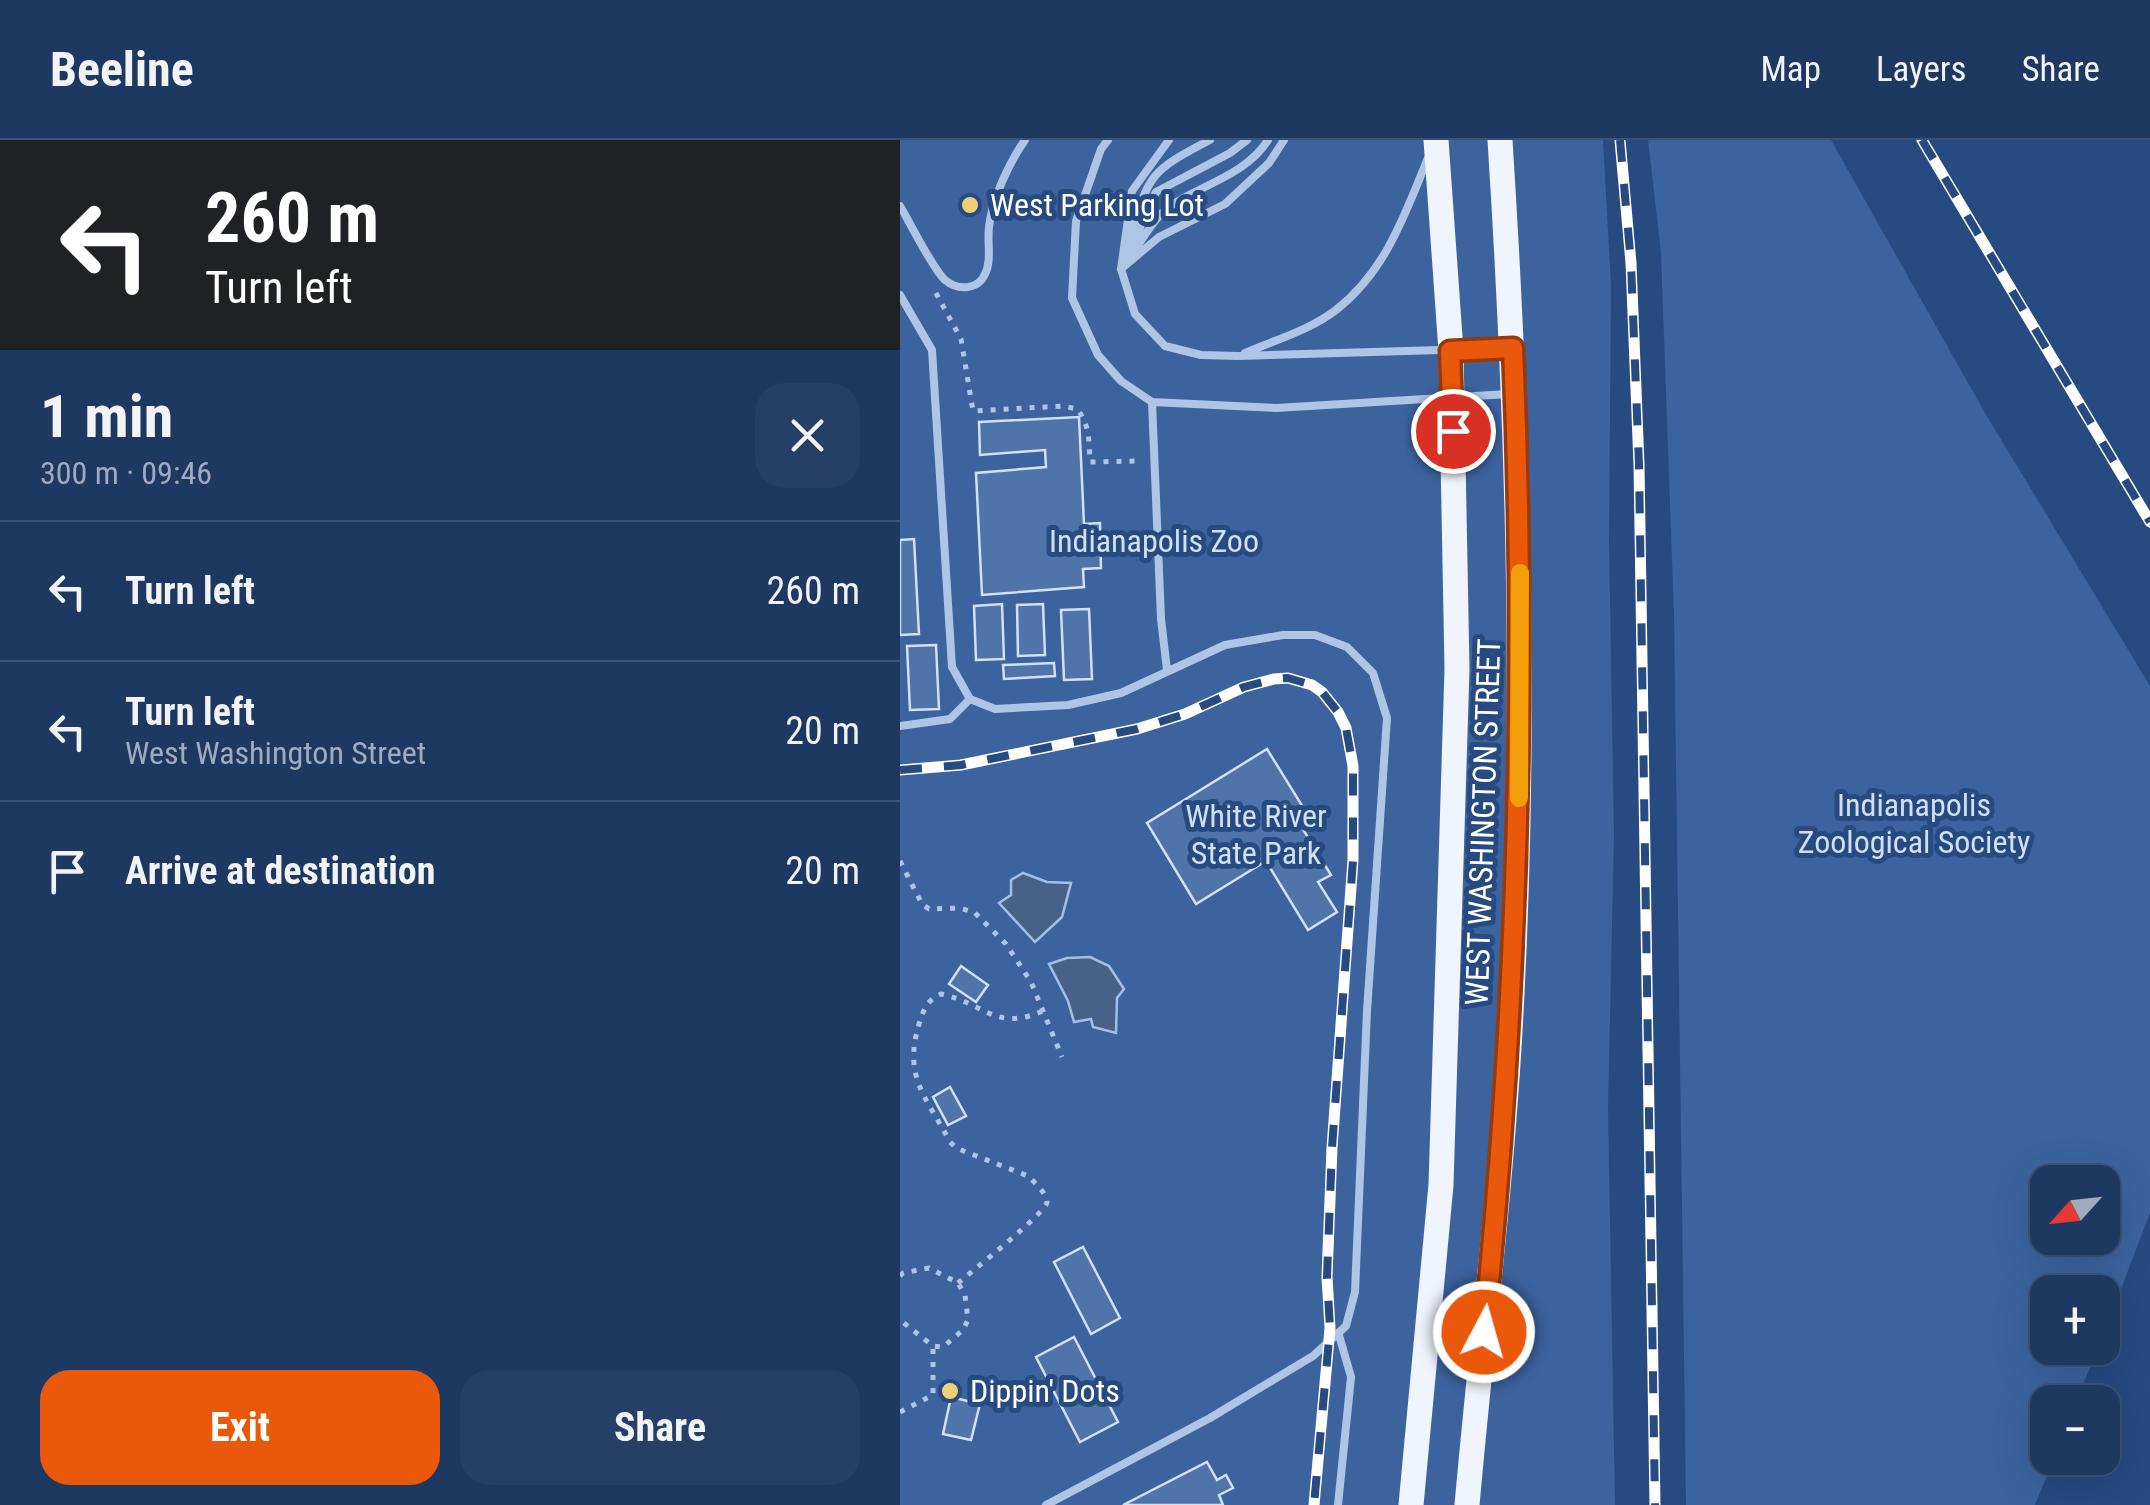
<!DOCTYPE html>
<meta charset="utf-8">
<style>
body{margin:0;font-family:"Roboto Condensed",sans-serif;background:#253f67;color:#f1f3f6;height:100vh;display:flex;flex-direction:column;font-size:38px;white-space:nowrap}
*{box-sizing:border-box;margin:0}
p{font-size:32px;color:#a0acbd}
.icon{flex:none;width:55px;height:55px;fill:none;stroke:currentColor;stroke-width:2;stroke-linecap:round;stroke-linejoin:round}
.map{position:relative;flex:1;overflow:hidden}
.drawer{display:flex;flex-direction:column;background:#1d3861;width:900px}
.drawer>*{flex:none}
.top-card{background:#202124;color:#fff;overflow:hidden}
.needle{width:65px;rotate:243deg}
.fabs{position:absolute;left:1130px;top:1025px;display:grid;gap:20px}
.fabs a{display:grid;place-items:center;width:90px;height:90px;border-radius:20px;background:#1d3861;box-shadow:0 10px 40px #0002,0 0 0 2px #3b5276;font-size:50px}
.pin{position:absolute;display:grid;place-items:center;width:85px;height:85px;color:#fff;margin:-42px;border:5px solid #fff;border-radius:50%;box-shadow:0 2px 10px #0007}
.me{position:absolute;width:110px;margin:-55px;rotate:6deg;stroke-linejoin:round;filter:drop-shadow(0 0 8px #0008)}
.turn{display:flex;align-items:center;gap:35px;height:210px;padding:0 40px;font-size:45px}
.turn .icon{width:130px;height:130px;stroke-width:2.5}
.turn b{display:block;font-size:70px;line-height:85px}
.round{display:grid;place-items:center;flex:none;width:105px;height:105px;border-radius:30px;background:#253f67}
.headline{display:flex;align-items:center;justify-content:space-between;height:170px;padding:0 40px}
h1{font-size:60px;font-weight:700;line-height:75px}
.primary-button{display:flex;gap:20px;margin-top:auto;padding:20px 40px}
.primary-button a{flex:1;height:115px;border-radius:30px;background:#ea580c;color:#fff;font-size:40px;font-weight:700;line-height:115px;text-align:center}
.primary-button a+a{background:#253f67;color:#f1f3f6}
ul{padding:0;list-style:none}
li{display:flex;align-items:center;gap:30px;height:140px;padding:0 40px;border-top:2px solid #3b5276}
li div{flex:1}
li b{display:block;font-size:38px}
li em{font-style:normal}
header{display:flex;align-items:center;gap:60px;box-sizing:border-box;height:140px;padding:0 50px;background:#1d3861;border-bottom:2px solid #3b5276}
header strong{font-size:48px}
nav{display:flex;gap:55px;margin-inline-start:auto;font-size:35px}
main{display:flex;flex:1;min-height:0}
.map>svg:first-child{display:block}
</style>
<header>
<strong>Beeline</strong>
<nav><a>Map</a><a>Layers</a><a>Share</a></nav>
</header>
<main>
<section class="drawer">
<div class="top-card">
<div class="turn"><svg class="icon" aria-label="left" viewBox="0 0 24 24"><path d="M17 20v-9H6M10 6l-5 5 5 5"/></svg><div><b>260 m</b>Turn left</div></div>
</div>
<div class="headline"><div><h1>1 min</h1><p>300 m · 09:46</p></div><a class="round"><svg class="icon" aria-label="close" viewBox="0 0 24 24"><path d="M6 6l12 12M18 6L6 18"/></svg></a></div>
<ul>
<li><svg class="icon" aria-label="left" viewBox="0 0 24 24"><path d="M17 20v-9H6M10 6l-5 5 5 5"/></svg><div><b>Turn left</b></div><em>260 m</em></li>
<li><svg class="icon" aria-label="left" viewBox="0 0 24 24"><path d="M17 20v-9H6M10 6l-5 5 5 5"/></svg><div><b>Turn left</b><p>West Washington Street</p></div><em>20 m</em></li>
<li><svg class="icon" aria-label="arrive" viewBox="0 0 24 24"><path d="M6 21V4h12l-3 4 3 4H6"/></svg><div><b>Arrive at destination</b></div><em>20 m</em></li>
</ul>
<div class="primary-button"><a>Exit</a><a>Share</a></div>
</section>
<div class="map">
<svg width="1250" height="1365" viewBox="0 0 1250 1365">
<rect width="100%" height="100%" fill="#274a81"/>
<path fill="#3c639e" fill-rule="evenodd" d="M0 0H703L711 145 709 402 714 695 708 968 715 1365H0Z
M748 0H931L1085 273 1250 546V1073L1203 1196 1202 1152H1148V1208H1198L1176 1262H1148V1318H1154L1135 1365H786L774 476 761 113ZM1202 1042V1098H1148V1042Z"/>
<path fill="#486188" stroke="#a3bfe6" stroke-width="2.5" d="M123 733 147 742 171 743 162 777 135 802 99 763 111 755V740Z
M190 817 209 826 224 849 217 858 216 893 193 887 191 879 174 882 168 861 149 824 167 818Z"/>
<path fill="#5073a9" stroke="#d2e0f5" stroke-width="2.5" d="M179 277 184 384 200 383 201 428 183 429 184 447 82 455 76 333 146 327 145 310 80 315 79 282Z
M14 399 19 494 0 495V400Z
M102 464 104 519 76 520 74 466Z
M143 464 145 515 118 516 117 465Z
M189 469 192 539 164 540 161 470Z
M36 505 39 569 10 570 7 506Z
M154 523 155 536 104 539 103 525Z
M367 609 414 685 404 691 431 735 418 742 437 772 408 790 366 721 296 764 247 683Z
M61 826 88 845 76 862 49 844Z
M50 947 66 976 48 985 33 957Z
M183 1107 220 1178 191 1194 154 1122Z
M174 1197 218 1282 180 1302 136 1217Z
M51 1257 80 1264 71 1300 43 1294Z
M307 1322 317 1340 326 1335 333 1348 319 1355 323 1365H223Z"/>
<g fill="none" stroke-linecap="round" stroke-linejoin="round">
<path stroke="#afc5e6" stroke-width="5" stroke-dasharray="5 8" stroke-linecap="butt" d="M36 153 61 199 73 271 163 266 177 269C190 285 189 302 190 322L236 321
M0 721 22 764 29 769 59 768 74 772 106 804 131 842 162 917
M0 1136 3 1133 29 1128 58 1143 65 1155 68 1180 63 1190 43 1207 33 1206 0 1180
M58 1143C71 1132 147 1072 147 1062 146 1052 134 1042 128 1036L56 1008 50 1002C26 956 3 938 19 884 24 869 26 861 41 854 85 863 95 893 145 870
M0 1272 33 1255V1206"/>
<path stroke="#afc5e6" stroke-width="8" d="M208 0 201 9 176 81 172 158 198 215 221 241 252 262 376 268 608 254
M269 0 232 51 221 129 235 174 265 206 301 215 337 216 609 208
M0 66C11 84 32 128 45 140 58 151 78 150 85 134 92 121 87 102 89 87 92 59 109 23 125 0
M229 101C249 35 248 32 310 0
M229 112 256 52 330 13 347 0
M229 118C240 104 250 84 263 72 293 46 343 39 368 0
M221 129 259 97 325 64 369 23 384 0
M0 155 32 210 52 527 70 559 95 569 168 565 221 553 325 505 383 495H415L447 507 473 533 487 578 467 871 455 1152 446 1186 413 1216 310 1278 146 1365
M345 213C375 200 410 190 436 170 486 131 505 74 528 18
M252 262 261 479 267 530
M0 586 50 579 70 559
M438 1365 451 1237 439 1195"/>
<path stroke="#f0f4fd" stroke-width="25" d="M511 1365 541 1045 557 529 551 211 536 0
M567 1365C581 1207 601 1049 610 891 627 593 619 297 600 0"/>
<g stroke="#fff" stroke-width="11">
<path id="rail" d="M720 0 731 123 739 325 755 1365
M1022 0 1250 382
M0 630 61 625 237 589 285 574 344 547 374 539 388 538 412 545 422 552 438 572 446 588 453 626V720L432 1008 427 1137 430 1188 414 1365"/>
</g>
<use href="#rail" stroke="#274a81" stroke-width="8" stroke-dasharray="22" stroke-linecap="butt"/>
</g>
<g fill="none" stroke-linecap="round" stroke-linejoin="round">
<g stroke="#983908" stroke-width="25">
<path id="route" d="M553 291 550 211 613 208C627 537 618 864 584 1192"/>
</g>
<use href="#route" stroke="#ea580c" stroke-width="18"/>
<path stroke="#f59e0b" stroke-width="18" d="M619 658 620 433"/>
</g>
<g fill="#eed175" stroke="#274a81" stroke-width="4">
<circle cx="70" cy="65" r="10"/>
<circle cx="50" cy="1251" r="10"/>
</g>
<g text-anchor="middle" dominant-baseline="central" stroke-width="10" stroke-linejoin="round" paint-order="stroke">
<g font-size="32" fill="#fff" stroke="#274a81" text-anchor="start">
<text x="90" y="65">West Parking Lot</text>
<text x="70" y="1251">Dippin' Dots</text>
</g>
<g font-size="32" fill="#d2e0f5" stroke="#274a81">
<text x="254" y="401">Indianapolis Zoo</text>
<text x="1014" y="665">Indianapolis<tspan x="1014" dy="37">Zoological Society</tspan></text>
<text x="356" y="676">White River<tspan x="356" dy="37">State Park</tspan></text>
</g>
<g font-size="32" fill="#fff" stroke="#274a81">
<text transform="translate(583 682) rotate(-88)">WEST WASHINGTON STREET</text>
</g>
</g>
</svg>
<div class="fabs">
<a><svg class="needle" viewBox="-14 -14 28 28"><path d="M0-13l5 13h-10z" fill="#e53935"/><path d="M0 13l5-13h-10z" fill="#a0acbd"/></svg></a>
<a>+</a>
<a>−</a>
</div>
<div class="pin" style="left:553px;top:291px;background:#d93025"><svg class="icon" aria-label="arrive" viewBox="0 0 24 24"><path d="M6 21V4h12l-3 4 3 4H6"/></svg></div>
<svg class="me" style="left:584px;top:1192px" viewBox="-20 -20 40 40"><circle r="17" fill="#ea580c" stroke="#fff" stroke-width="3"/><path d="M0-11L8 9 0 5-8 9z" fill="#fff"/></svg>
</div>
</main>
